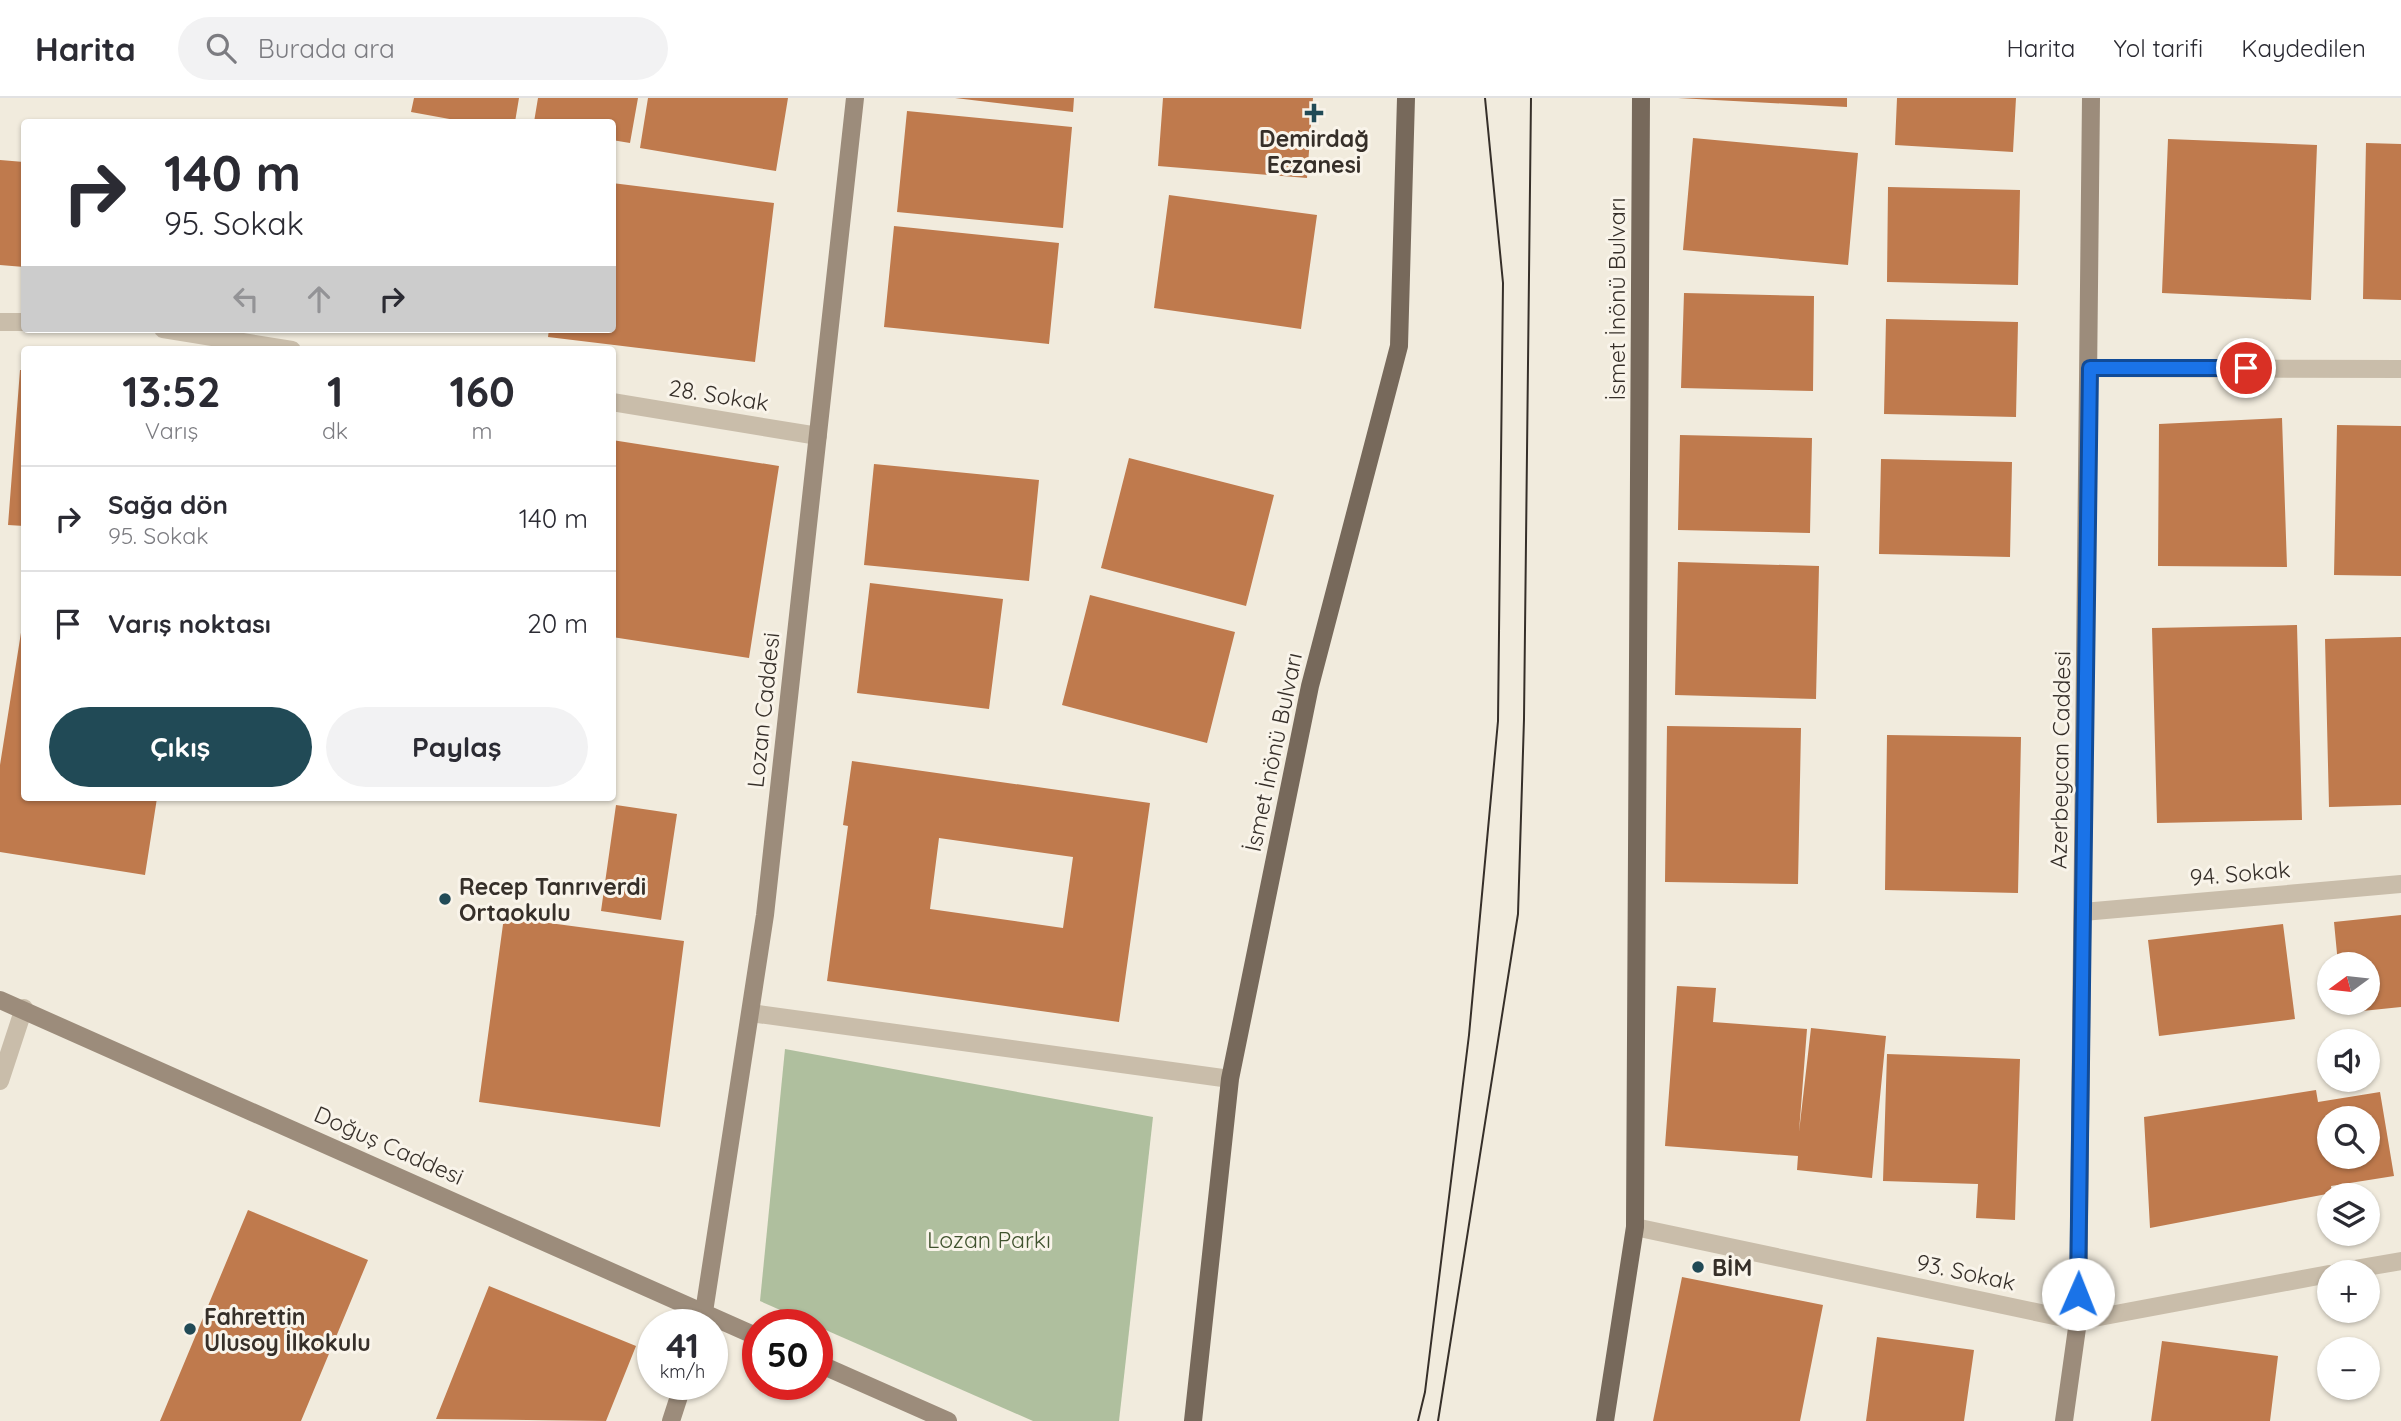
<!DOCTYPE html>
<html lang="tr">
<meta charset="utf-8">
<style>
body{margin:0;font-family:Quicksand,sans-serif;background:#f2f2f3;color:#2b2b33;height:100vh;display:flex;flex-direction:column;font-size:26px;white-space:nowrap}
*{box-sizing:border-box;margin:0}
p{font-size:23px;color:#7c7c81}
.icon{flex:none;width:38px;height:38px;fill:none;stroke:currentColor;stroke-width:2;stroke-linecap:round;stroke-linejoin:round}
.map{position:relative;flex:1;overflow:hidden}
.details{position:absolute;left:21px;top:248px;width:595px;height:455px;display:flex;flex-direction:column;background:#fff;border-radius:7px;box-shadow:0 2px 5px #0004}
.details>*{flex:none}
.guide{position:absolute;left:21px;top:21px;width:595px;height:214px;border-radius:7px;box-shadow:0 2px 5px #0004;background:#fff;color:#2b2b33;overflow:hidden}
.needle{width:46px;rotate:255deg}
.tools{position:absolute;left:2317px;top:854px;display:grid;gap:14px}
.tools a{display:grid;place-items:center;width:63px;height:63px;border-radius:50%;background:#fff;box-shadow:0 2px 5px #0004;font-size:35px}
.speed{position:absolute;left:637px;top:1211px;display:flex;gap:14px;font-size:35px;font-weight:700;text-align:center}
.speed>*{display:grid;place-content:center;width:91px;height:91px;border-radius:50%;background:#fff;box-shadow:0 2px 5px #0004;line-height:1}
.speed small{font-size:18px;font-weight:400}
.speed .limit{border:10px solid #d22;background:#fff;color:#111}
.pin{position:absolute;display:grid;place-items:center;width:60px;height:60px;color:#fff;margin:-30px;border:4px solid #fff;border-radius:50%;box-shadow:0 2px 7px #0007}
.me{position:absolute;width:77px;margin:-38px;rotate:1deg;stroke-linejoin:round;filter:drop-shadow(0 0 5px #0008)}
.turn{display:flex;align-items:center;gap:24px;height:147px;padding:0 28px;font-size:32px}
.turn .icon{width:91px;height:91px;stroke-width:2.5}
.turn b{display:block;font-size:49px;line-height:60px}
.lanes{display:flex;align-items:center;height:66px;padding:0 28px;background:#0003;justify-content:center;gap:35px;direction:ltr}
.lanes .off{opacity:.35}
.eta{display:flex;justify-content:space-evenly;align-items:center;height:119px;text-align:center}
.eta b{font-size:42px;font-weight:800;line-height:49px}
.cta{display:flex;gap:14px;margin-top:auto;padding:14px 28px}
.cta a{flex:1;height:80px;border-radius:42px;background:#214a56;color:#fff;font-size:28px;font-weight:800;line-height:80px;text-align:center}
.cta a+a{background:#f2f2f3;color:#2b2b33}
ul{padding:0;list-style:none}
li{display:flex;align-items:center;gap:21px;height:105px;padding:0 28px;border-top:2px solid #e1e1e2}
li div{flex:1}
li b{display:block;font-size:26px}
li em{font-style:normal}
header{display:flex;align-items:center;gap:42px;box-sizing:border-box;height:98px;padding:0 35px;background:#fff;border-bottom:2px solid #e1e1e2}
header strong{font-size:33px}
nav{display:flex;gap:38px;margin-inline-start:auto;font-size:24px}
.search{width:490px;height:63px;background:#f2f2f3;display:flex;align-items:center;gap:18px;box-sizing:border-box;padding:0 24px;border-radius:38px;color:#7c7c81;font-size:26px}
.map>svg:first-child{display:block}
</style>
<header>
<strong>Harita</strong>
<div class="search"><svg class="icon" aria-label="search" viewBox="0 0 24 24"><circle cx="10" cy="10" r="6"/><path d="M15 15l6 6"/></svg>Burada ara</div>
<nav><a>Harita</a><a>Yol tarifi</a><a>Kaydedilen</a></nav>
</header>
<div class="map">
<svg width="2401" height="1323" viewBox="0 0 2401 1323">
<rect width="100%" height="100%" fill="#f1ebdd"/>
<path fill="#afbf9e" d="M785 951 1153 1019 1119 1323H1033L760 1203Z"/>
<path fill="#bf7a4d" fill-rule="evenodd" d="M414 0H519L515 24H466L411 14Z
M538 0H638L630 45 612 42V24H534Z
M648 0H788L776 73 640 50Z
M955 0H1074L1073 14Z
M1163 0H1313L1307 80 1158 68Z
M1678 0H1847V9Z
M1897 0H2016L2013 54 1895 47Z
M907 13 1072 29 1063 130 897 114Z
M1693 40 1858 55 1848 167 1683 152Z
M2168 41 2317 47 2311 202 2162 195Z
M2366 45 2401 46V202L2363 201Z
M0 62 24 64V169L0 167Z
M612 85 774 105 755 264 548 239 549 231H612Z
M1888 89 2020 92 2018 187 1887 184Z
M1169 97 1317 117 1301 231 1154 210Z
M894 128 1059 145 1049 246 884 229Z
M1684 195 1814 198 1813 293 1681 290Z
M1886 221 2018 224 2016 319 1884 316Z
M20 272H24V428L8 427Z
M2282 320 2287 469 2158 468 2159 326Z
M2337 327 2401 328V478L2334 477Z
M1680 337 1812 340 1810 435 1678 432Z
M612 342 779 368 749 560 612 539Z
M1129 360 1274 397 1246 508 1101 470Z
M1881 361 2012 364 2010 459 1879 456Z
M874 366 1039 382 1029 483 864 467Z
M1678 464 1819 468 1816 601 1675 597Z
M870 485 1003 501 989 611 857 595Z
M1090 497 1235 534 1207 645 1062 607Z
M23 522 24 700H157L145 777 0 754V667Z
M2297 527 2302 722 2157 725 2152 530Z
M2401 539V707L2329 709 2325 541Z
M1667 628 1801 630 1798 786 1665 784Z
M1887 637 2021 639 2018 795 1885 792Z
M852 663 1150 705 1119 924 827 883 848 728 843 727ZM939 740 1073 759 1063 830 930 811Z
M616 707 677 716 661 822 601 813Z
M2401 817V909L2343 915 2342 905H2368V866H2338L2334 824Z
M504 819 684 843 660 1029 479 1004Z
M2283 826 2295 921 2159 938 2148 842Z
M1677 888 1716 890 1713 924 1807 931 1799 1034 1811 930 1886 938 1872 1080 1797 1072 1798 1058 1665 1048Z
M1887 956 2020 961 2015 1122 1976 1120 1978 1086 1883 1083Z
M2316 992 2318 1004 2380 994 2394 1078 2331 1088 2332 1095 2150 1130 2144 1019ZM2329 1020H2368V1059H2329Z
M248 1112 368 1162 301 1323H160Z
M1682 1179 1823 1207 1800 1323H1653Z
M489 1188 636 1248 606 1323 436 1321Z
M1877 1239 1974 1252 1964 1323H1866Z
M2162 1243 2278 1258 2270 1323H2151Z"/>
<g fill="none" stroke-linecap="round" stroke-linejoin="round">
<path stroke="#c9bdaa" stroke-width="18" d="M0 224H24
M163 231 292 252
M2090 270 2401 271
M612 304 818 338
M2083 814 2401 786
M751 915 1230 981
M0 983 24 910
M1635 1129 2078 1223 2329 1176
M2337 1174 2401 1163"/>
<path stroke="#9c8c7b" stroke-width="18" d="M0 902 758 1239
M702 1227 765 817 855 0
M817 1265 948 1323
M671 1323 683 1286
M2064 1323 2078 1223 2091 0"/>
<path stroke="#77695b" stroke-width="18" d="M1193 1323 1230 981 1310 588 1399 248 1406 0
M1605 1323 1635 1129 1641 0"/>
<path stroke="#362f29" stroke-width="2" d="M1418 1323 1425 1294 1469 937 1498 623 1503 185 1485 0
M1438 1323 1518 816 1524 621 1531 0"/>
</g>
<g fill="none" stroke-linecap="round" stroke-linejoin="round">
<g stroke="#114b97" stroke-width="18">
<path id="route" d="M2078 1196 2090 270H2246"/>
</g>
<use href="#route" stroke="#1a73e8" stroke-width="12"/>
</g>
<g fill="#214a56" stroke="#f9f4ea" stroke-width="2.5">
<path d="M1310.5 4.5h7v7h7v7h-7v7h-7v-7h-7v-7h7z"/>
<circle cx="445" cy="801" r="7"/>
<circle cx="1698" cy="1169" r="7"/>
<circle cx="190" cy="1231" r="7"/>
</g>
<g text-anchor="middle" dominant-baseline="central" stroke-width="6" stroke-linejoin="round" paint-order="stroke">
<g font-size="23" font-weight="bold" fill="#362f29" stroke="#f9f4ea" text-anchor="start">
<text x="1314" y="40" text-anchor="middle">Demirdağ<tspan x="1314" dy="26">Eczanesi</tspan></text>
<text x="459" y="788">Recep Tanrıverdi<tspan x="459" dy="26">Ortaokulu</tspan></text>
<text x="1712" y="1169">BİM</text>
<text x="204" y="1218">Fahrettin<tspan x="204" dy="26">Ulusoy İlkokulu</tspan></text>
</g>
<g font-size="23" fill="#362f29" stroke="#f9f4ea">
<text transform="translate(1616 201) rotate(-90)">İsmet İnönü Bulvarı</text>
<text transform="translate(719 297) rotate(9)">28. Sokak</text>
<text transform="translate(763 612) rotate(-84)">Lozan Caddesi</text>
<text transform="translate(1273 654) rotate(-78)">İsmet İnönü Bulvarı</text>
<text transform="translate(2060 662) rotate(-89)">Azerbeycan Caddesi</text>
<text transform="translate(2240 775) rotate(-5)">94. Sokak</text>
<text transform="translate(389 1047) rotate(24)">Doğuş Caddesi</text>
<text transform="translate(1966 1174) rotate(12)">93. Sokak</text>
</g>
<g font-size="23" fill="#40532e" stroke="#f9f4ea">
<text x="989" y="1141">Lozan Parkı</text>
</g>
</g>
</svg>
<div class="tools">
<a><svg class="needle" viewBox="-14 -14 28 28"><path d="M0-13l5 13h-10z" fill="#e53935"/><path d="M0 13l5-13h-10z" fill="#7c7c81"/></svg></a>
<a><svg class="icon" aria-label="sound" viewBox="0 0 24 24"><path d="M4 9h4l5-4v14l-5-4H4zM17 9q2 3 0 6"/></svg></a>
<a><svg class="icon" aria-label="search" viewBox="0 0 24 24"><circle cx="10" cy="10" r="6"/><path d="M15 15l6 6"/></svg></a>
<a><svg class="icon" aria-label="layers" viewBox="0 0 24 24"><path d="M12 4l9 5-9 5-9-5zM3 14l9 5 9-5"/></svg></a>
<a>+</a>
<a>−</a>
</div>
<div class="speed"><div>41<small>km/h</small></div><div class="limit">50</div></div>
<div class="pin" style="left:2246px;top:270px;background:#d93025"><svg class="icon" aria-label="arrive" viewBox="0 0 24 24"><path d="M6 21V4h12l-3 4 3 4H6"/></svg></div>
<svg class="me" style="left:2078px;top:1196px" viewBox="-20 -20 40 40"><circle r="19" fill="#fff"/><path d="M0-13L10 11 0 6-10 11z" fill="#1a73e8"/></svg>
<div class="guide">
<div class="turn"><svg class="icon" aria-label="right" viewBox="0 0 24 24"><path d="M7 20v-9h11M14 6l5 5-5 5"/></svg><div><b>140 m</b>95. Sokak</div></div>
<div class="lanes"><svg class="icon off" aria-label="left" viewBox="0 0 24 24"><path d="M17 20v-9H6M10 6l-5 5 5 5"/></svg><svg class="icon off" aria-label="ahead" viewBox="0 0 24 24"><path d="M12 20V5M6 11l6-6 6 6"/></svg><svg class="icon" aria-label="right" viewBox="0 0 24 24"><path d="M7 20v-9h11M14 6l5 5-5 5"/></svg></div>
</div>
<section class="details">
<div class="eta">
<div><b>13:52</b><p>Varış</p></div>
<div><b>1</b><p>dk</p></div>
<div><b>160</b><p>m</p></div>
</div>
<ul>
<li><svg class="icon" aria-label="right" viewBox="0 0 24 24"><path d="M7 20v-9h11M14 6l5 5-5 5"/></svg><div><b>Sağa dön</b><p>95. Sokak</p></div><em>140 m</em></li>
<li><svg class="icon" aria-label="arrive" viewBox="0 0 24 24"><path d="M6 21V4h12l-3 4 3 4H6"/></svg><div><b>Varış noktası</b></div><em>20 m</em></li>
</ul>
<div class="cta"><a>Çıkış</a><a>Paylaş</a></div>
</section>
</div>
